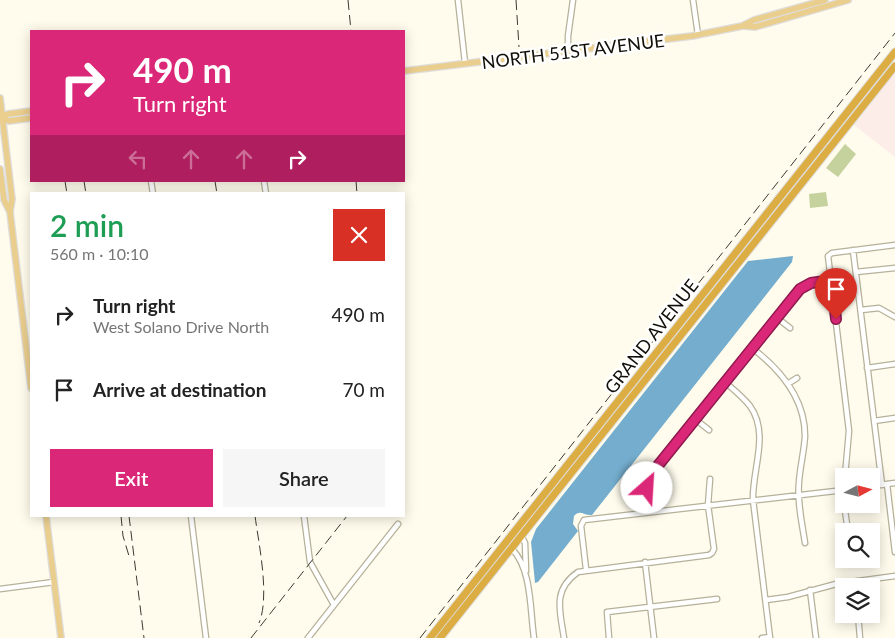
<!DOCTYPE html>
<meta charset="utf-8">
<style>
body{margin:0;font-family:Lato,sans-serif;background:#f6f6f6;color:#222;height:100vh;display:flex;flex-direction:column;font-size:19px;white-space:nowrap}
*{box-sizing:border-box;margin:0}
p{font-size:16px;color:#767676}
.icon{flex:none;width:28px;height:28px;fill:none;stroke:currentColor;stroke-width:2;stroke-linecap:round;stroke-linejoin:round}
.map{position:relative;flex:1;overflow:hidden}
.panel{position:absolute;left:30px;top:192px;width:375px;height:325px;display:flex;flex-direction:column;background:#fff;border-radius:0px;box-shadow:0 2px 12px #0003}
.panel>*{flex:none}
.top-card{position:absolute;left:30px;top:30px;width:375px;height:152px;border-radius:0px;box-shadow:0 2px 12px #0003;background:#db2777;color:#fff;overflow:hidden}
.needle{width:32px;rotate:83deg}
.fabs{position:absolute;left:835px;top:468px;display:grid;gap:10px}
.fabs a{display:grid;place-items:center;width:45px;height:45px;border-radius:0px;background:#fff;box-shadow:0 2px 12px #0003;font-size:25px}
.pin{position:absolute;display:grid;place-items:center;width:42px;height:42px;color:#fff;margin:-51px -21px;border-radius:50% 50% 50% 0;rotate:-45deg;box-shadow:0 0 5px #0007}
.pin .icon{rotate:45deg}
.me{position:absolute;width:55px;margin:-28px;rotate:26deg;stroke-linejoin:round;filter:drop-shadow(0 0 4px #0008)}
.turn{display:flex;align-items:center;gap:18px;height:105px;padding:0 20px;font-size:22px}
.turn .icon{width:65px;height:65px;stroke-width:2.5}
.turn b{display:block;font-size:35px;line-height:42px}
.lanes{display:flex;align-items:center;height:48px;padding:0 20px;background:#0003;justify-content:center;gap:25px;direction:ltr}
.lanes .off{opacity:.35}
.round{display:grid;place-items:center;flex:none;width:52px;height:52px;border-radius:0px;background:#f6f6f6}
.headline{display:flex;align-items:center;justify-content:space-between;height:85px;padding:0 20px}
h1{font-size:30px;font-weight:600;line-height:38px;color:#1e9e55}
.primary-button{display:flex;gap:10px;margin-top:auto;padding:10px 20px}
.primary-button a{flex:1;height:58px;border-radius:0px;background:#db2777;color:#fff;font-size:20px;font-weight:600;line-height:58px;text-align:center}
.primary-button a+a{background:#f6f6f6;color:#222}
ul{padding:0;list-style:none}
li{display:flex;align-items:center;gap:15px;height:75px;padding:0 20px}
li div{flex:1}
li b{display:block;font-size:19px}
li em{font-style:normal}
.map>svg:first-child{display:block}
</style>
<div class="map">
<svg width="895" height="638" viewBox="0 0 895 638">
<rect width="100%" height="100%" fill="#fffced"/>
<path fill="#fdede9" d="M895 72V157L854 125Z"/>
<path fill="#c6d29e" d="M845 144 856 154 838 177 826 168Z
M826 192 828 206 810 208 809 194Z"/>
<path fill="#74adce" d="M793 256 792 262 592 515C584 516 580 509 574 516L573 524 578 531 538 582 535 583 531 542 536 529 748 261Z"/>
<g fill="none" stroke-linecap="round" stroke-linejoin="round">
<g stroke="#b6b19a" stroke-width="7">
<path id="minor" d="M458 0 465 63
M693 0 698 35
M568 52V36L573 0
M151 181 153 194
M264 181 266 194
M853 250 882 485
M856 272 895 268
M861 310 879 308 895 317
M776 317 790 328
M752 348C781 370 805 398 805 436 804 452 800 467 799 482 797 502 802 523 805 543
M867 368 895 364
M725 382C733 389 743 397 750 406 770 434 752 469 753 500L770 638
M789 383 797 378
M695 419 709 430
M874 421 895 418
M845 476 849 431 828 256 832 253 895 245
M844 483V499
M887 484 895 552
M871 486 895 483
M844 504 848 531
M650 512 647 484 652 473 795 294 811 283 831 280
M191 516 206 638
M304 516 310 562 334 605
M522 537 525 543 526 571
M512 549C532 569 530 611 534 638
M645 562 654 638
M586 569 581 526 584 520 844 490
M0 589 54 582
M810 590 816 638
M766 600 788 597 836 584 895 576
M858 614 860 638
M308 638 398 524
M564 638C560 611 552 590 578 572L709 555 712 553 714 549 708 505 710 479
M609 638 607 612 717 599
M762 638 770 637"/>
</g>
<g stroke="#dedddc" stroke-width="8">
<path id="major" d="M744 26 755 27 848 0
M404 71 692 36 742 26 754 20 825 0
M0 98 12 199 10 212 31 388
M0 118 8 114 31 111
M2 118 9 121 31 118
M0 169 4 200 10 212
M46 516 61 638"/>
</g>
<g stroke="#dedddc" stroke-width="9">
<path id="highway" d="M430 638 895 52
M440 638 895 66"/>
</g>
<use href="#minor" stroke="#fff" stroke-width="4.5"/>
<use href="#major" stroke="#eace8e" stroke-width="5.5"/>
<use href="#highway" stroke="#dcad42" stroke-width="7"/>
<path stroke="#3c3a30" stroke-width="1" stroke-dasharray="10 5" stroke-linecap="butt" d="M348 0 351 31
M516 0 519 47
M65 181 67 194
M84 181 86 194
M215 181 217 194
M356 181 357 194
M121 516 123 536 129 556
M129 516 144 638
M255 516C259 545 270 597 259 623
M388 516V517
M251 638 347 516
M420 638 895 33"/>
</g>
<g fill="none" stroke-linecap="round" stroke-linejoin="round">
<g stroke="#8e194d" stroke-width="12">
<path id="route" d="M647 488 649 478 652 473 800 289 811 283 832 280 836 319"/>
</g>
<use href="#route" stroke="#db2777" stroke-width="9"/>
</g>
<g text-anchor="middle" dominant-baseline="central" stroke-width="5" stroke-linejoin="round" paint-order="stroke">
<g font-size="18" fill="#110f07" stroke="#fff">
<text transform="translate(573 51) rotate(-7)">NORTH 51ST AVENUE</text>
<text transform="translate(651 336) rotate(-52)">GRAND AVENUE</text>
</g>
</g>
</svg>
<div class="fabs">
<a><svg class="needle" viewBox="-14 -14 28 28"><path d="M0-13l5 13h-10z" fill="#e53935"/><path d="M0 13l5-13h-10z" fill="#767676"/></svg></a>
<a><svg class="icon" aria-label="search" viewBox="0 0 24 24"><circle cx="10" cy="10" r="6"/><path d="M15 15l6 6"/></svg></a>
<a><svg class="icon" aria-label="layers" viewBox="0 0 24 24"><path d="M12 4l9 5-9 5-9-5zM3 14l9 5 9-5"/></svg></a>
</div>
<div class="pin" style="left:836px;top:319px;background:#d93025"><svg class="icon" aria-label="arrive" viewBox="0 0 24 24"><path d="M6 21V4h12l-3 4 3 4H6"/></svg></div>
<svg class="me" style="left:647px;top:488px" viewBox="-20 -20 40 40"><circle r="19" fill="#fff"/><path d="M0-13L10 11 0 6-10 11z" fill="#db2777"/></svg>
<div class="top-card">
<div class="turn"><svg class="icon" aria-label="right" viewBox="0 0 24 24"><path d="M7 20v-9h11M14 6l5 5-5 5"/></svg><div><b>490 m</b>Turn right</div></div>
<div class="lanes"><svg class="icon off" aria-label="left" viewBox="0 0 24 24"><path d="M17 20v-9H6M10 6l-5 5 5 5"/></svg><svg class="icon off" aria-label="ahead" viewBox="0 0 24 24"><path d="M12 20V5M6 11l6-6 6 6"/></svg><svg class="icon off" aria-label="ahead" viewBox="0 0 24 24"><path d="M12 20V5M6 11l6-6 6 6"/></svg><svg class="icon" aria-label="right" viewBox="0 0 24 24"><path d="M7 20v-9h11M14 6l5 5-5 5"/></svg></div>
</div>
<section class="panel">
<div class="headline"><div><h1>2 min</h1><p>560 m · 10:10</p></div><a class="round" style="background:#d93025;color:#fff"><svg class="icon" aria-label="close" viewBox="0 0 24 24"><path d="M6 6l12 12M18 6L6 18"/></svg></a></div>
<ul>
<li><svg class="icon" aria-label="right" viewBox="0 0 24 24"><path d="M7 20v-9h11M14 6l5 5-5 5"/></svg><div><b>Turn right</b><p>West Solano Drive North</p></div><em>490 m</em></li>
<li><svg class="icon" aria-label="arrive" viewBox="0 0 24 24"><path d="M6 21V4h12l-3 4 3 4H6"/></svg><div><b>Arrive at destination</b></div><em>70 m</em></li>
</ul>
<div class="primary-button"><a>Exit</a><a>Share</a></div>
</section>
</div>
